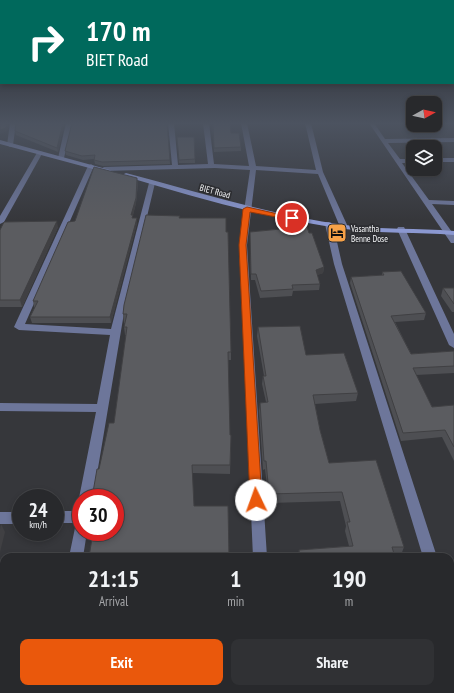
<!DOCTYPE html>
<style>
body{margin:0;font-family:"PT Sans Narrow",sans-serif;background:#303134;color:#f1f3f6;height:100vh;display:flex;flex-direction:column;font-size:15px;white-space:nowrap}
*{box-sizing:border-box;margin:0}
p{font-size:13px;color:#a5a6a9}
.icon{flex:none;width:22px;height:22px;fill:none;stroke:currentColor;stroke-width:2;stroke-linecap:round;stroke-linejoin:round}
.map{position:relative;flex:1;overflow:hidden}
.drawer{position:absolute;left:0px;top:553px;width:454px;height:140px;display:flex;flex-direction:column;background:#28292c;border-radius:12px 12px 0 0;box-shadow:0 2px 6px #0003,0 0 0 1px #444548}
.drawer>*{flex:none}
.guide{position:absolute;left:0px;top:0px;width:454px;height:84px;box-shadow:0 2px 6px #0003,0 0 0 1px #444548;background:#00695c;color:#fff;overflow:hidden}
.needle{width:26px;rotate:82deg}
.controls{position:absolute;left:406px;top:96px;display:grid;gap:8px}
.controls a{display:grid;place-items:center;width:36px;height:36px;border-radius:8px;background:#28292c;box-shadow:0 2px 6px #0003,0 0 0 1px #444548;font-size:20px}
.speed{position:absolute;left:12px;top:489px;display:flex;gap:8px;font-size:20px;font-weight:700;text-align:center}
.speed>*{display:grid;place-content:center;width:52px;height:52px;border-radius:50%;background:#28292c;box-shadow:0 2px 6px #0003,0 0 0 1px #444548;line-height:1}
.speed small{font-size:10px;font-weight:400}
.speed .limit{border:6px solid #d22;background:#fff;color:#111}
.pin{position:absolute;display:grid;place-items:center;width:34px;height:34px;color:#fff;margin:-17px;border:2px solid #fff;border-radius:50%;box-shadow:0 1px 4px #0007}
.me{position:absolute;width:44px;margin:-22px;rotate:357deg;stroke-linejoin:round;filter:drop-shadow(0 0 3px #0008)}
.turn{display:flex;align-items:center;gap:14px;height:84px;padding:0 20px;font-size:18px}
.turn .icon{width:52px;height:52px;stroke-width:2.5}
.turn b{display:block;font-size:28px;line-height:34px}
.eta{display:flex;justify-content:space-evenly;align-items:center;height:68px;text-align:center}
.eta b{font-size:24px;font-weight:800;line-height:28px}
.action{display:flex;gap:8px;margin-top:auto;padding:8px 20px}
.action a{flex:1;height:46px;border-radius:8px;background:#ea580c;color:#fff;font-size:16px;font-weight:800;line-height:46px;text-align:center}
.action a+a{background:#303134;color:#f1f3f6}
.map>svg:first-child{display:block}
</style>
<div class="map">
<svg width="454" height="693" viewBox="0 0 454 693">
<rect width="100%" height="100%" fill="#36373b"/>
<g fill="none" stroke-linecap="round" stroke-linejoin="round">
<path fill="#6d769a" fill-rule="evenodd" d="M10 123H16L13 145 10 147 7 145Z
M66 123H72L64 158 61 160 58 158Z
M168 123H174L178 165 208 164 203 123H209L214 164 249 166 241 123H247L256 166 316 170 305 123H311L323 172 348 227 344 229 340 227 318 174 256 170 247 245 267 557H253L239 245 250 170 215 168 104 171 101 169 104 167 172 165Z
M369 123H374L385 139 454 138V142L388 143 400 159H413V163H402L429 200 454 201V205L432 204 454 235V243H451Z
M38 151 43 152 4 222 0 224V216Z
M435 158H454V162H435Z
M91 164 94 166 25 324 111 329 149 183 152 181 155 183 124 313 93 498H81V501L79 498 96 412 0 411V403L97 404 110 335 19 330 14 327 88 166Z
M326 222H329L333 224 342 264 437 557H423L334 264 325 224Z
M398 227H404L405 229 454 334V348L449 345 397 229Z
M55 511H81V532H87L83 557H69L76 523H55Z
M0 512H21V524H0Z
M450 614 454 616V642L450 640Z
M43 689H61L60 693H42Z
M259 689H277V693H259Z"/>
<path fill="#8b98d1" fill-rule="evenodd" d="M0 140 110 170 111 171 108 173 0 144Z
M126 173C199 192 270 215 345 225 381 230 418 228 454 231V235C418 232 381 234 345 229 270 219 196 198 124 176V174Z"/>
</g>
<path fill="#4e4f53" d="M64 123 58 152 16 135 15 131Z
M167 123 170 164 103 166 95 164 94 159 83 160 66 155 65 151Z
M212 123 231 133 241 147V151L214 152Z
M177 137H194L195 163H179Z
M138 183 136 203 133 215V218H137V223L111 323H32L30 317 35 307H34L33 301 75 221Z
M180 218 226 232 231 352V360H228L230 435H231L230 474 193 473 115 532 99 469 114 423 126 335H125L124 327 125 323H124L123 314Z
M58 227 22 307H0V230Z
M280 227 309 233 324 267 323 273 317 275 320 284 319 290 293 291 292 296 260 298 255 280H251L250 232 280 229Z
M382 272 426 313 424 320 395 322 411 354 454 351V373L416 375 432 407 454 405V461L442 437 401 441 350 283 351 277 382 275Z
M443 288H454V312H452L441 296Z
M258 327 306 355 358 393 356 401 315 404 320 430 329 463 404 547 401 555H395V557H298L299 550 349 546 345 531 346 526 340 501 269 503 265 469 263 470 259 411 260 403 266 402 262 384 263 376H264L257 336Z"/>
<path fill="#404043" d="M7 123H9L7 131 0 134V130Z
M63 123H64L58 152 57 148Z
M137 178 138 183 136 203 133 215V220L131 215Z
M137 218V223L111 323 110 317Z
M57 221 58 227 22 307 20 300Z
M324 267 323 273 315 276 316 270Z
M1 524 5 532 0 552V529Z"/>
<path fill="#5b5c60" stroke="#404043" d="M0 123H7L6 128 0 130Z
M16 123H63L57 148 15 131Z
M72 123H167L170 160 102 162 94 160 95 155 82 156 65 151Z
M213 123H230L231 133H239L241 147 214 148Z
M177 137H194L195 159 179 160Z
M94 167 137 178 136 198 131 215H133L132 218H137L110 317H30L38 301H33L68 222 75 221Z
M146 215 180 216 179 218H226V232H228L231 352H228L230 435H231L230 465H192L194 506H228L229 557H89L93 532H115V498H92L97 469H99L109 423H114L127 327H124L127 314H123L124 305Z
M57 221 20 300H0V230L4 222Z
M280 227H307L309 233H312L324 267 316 270 320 284 292 285 293 289 261 291 256 274H251L250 232 281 229Z
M401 271 426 313 391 316 411 354 454 351V366L413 368 432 407 454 405V447L445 430 403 433 351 277 384 275 382 272Z
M443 288H454V304Z
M300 326 306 355 344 353 358 393 313 395 320 430 329 463 376 460 404 547H392L395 557H300L299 550 353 546 347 522H350L342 492 269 494 266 461H264L260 403 268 402 263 376H266L258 327Z"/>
<linearGradient id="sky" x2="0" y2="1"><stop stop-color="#1e1e20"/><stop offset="0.56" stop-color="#4c5360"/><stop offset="1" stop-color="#4c5360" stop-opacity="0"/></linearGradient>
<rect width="454" height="220" fill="url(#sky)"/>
<path fill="#ea580c" stroke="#983908" d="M247 207 296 218 292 220 250 212 246 245 262 500 261 503 256 505 252 503 250 500 239 245 243 209Z"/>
<defs>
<g id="hotel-square" transform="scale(1)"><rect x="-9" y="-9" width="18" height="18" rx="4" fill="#f7a248" stroke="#2c2d31"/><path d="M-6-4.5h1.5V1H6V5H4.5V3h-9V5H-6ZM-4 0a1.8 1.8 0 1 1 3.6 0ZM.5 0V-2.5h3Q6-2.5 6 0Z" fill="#111"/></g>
</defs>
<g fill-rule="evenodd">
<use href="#hotel-square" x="337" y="233"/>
</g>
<g text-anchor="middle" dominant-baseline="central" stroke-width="3.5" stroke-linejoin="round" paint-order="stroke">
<g font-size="9" fill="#f4f5f7" stroke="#2c2d31">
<text transform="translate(215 191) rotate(15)">BIET Road</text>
</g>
<g font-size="9" fill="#f4f5f7" stroke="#2c2d31" text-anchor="start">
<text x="351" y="228">Vasantha<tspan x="351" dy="10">Benne Dose</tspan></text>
</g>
</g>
</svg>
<div class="controls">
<a><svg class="needle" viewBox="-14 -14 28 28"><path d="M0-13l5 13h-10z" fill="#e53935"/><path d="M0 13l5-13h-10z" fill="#a5a6a9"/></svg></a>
<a><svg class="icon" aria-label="layers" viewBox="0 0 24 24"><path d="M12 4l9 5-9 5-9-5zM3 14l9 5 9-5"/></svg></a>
</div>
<div class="speed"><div>24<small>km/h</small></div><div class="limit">30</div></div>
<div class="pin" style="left:292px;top:218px;background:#d93025"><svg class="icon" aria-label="arrive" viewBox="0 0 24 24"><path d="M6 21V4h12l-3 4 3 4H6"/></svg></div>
<svg class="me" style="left:256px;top:500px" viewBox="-20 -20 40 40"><circle r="19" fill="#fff"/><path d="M0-13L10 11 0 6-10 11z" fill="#ea580c"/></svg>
<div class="guide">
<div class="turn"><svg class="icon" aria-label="right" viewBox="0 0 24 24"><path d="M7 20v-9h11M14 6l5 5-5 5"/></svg><div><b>170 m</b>BIET Road</div></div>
</div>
<section class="drawer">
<div class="eta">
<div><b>21:15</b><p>Arrival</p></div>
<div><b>1</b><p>min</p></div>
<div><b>190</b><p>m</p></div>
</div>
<div class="action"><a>Exit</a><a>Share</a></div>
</section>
</div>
